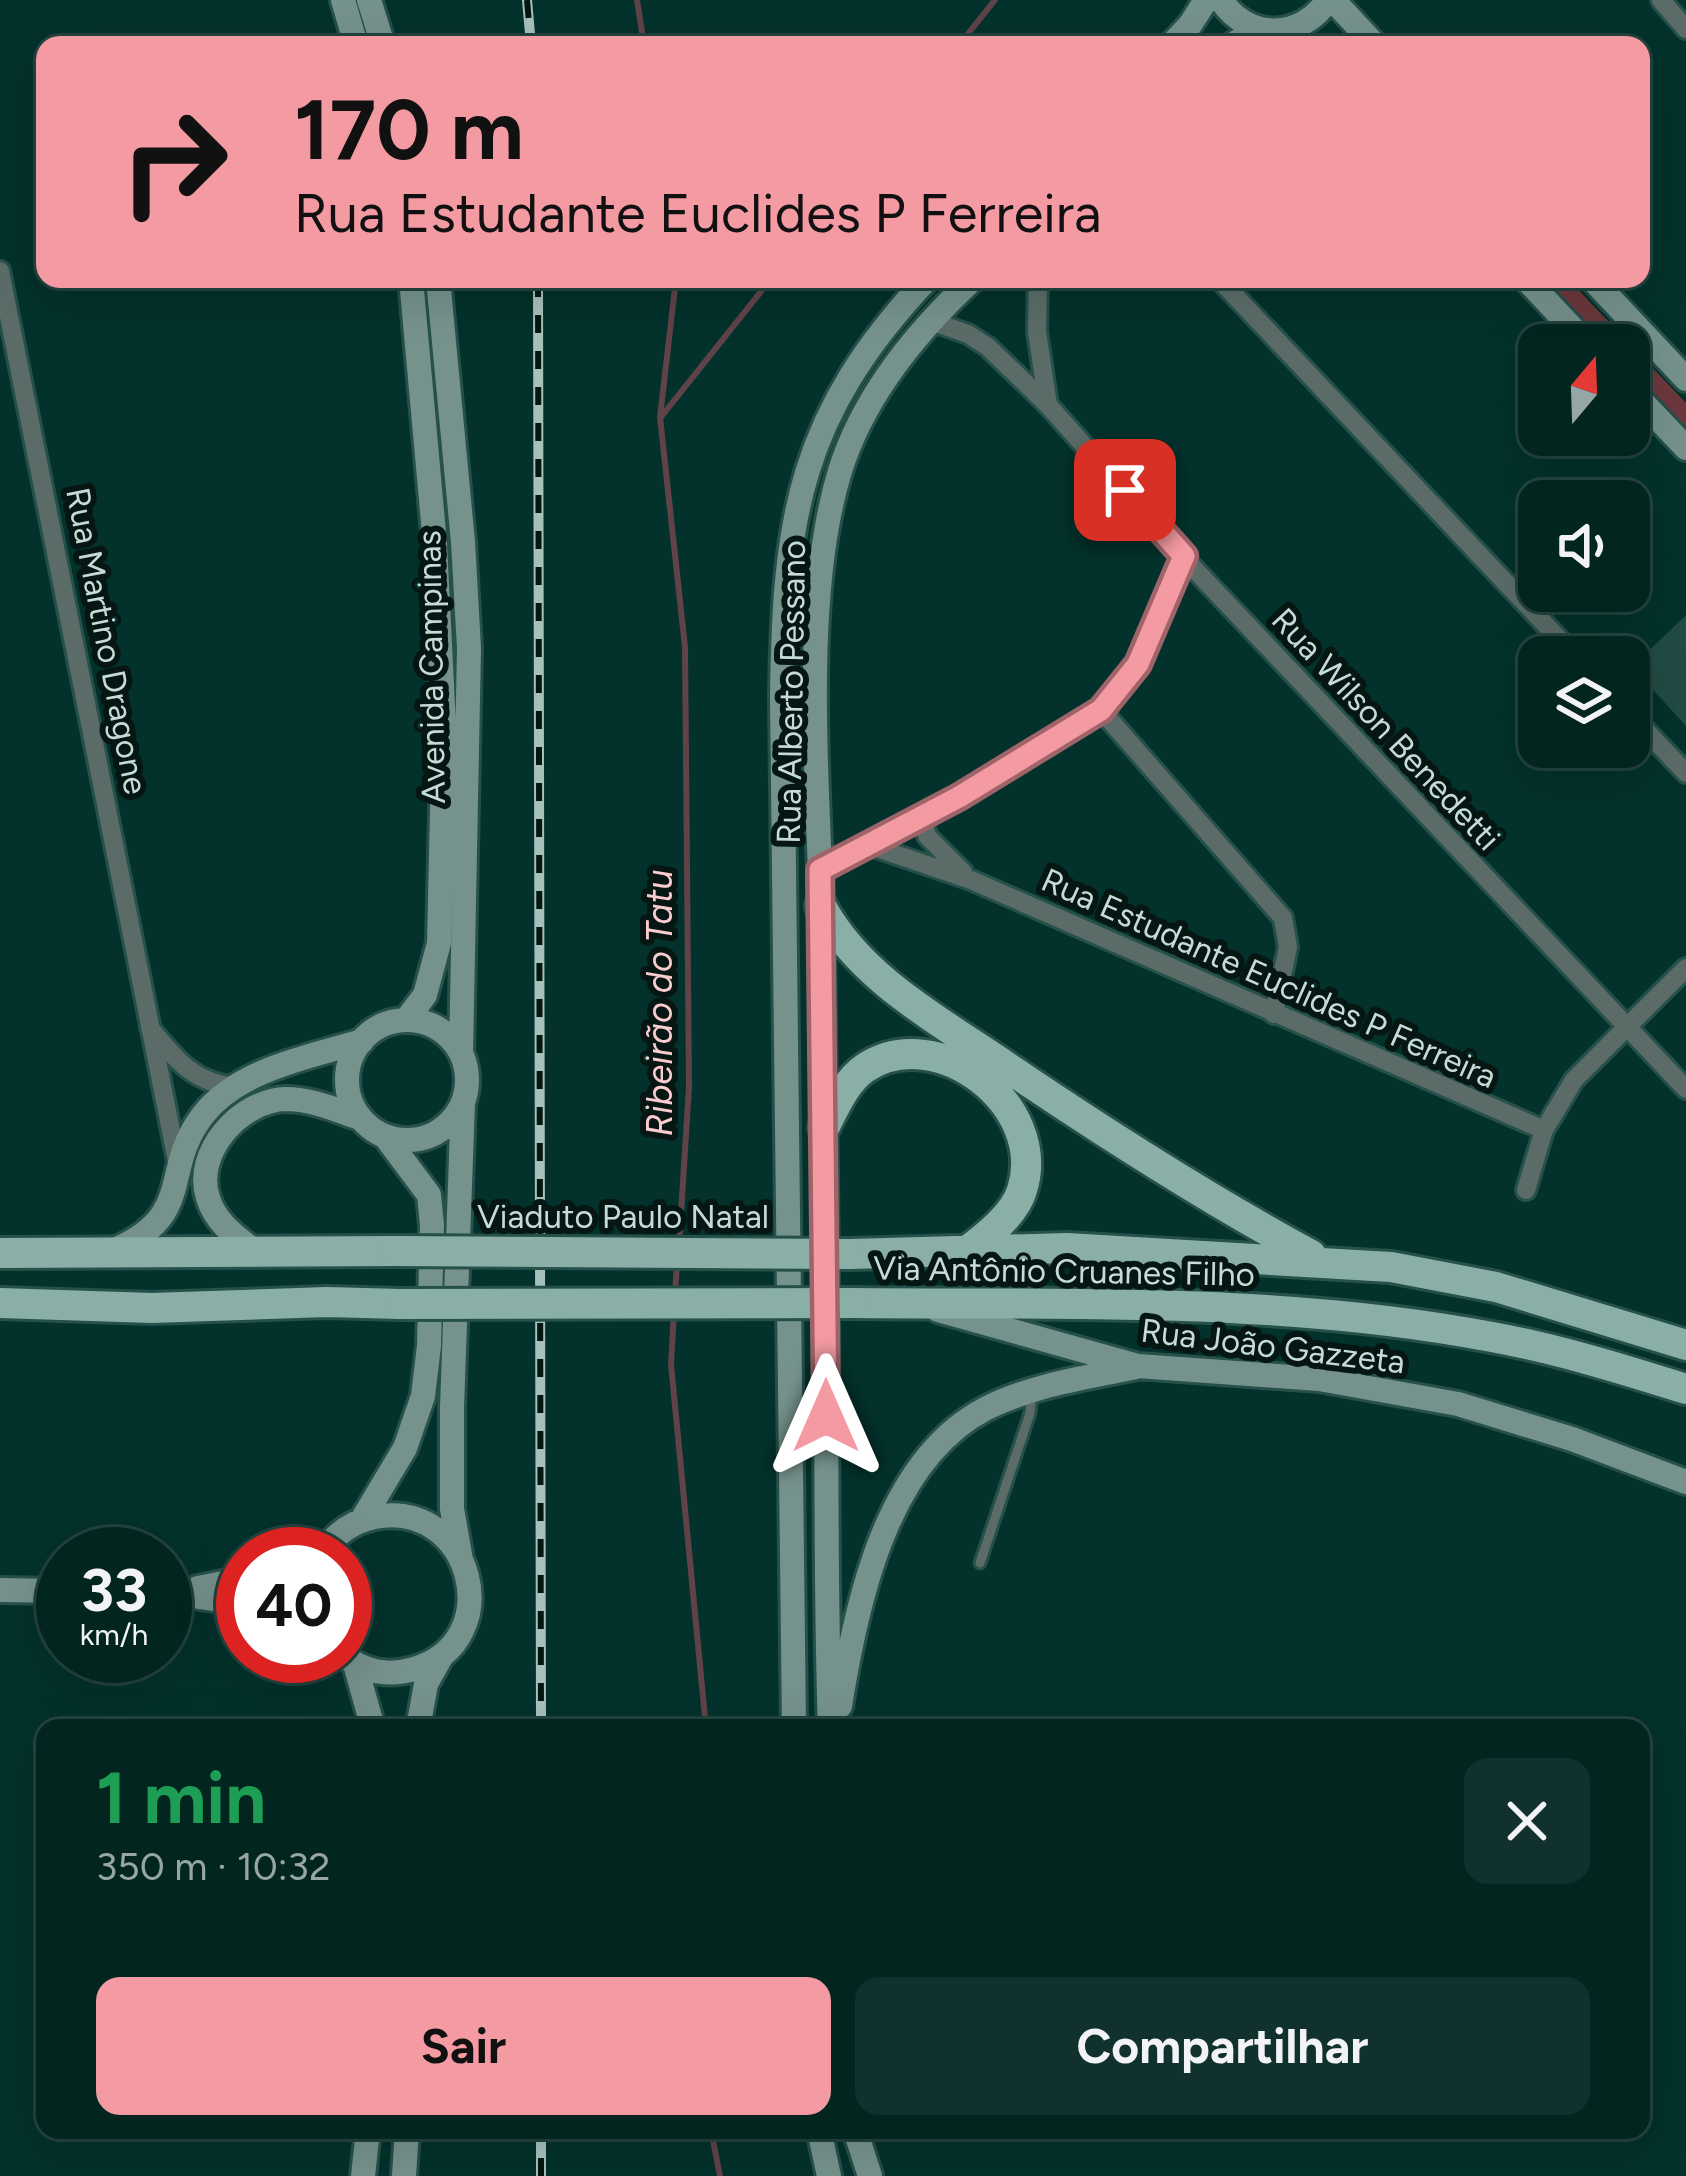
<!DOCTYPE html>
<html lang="pt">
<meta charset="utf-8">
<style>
body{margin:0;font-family:Figtree,sans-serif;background:#10312d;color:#f1f3f6;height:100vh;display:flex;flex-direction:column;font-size:45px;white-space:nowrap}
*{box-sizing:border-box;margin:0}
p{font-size:39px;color:#96a5a5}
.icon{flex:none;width:66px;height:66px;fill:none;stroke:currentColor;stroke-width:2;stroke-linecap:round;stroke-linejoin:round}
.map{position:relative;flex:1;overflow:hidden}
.sheet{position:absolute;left:36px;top:1719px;width:1614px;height:420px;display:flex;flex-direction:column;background:#022520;border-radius:24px;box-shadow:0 12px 48px #0002,0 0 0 3px #23423e}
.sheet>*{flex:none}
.banner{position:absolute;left:36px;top:36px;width:1614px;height:252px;border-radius:24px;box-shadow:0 12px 48px #0002,0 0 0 3px #23423e;background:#f49aa2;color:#111;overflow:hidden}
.needle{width:78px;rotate:19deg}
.tools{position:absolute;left:1518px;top:324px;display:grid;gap:24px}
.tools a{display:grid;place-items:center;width:132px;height:132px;border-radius:24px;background:#022520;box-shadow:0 12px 48px #0002,0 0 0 3px #23423e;font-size:60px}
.speed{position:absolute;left:36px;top:1527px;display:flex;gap:24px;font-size:60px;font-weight:700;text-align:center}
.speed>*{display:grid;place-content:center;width:156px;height:156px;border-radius:50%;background:#022520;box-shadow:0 12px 48px #0002,0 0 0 3px #23423e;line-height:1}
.speed small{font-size:30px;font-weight:400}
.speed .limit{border:18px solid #d22;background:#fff;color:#111}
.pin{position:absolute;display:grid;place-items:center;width:102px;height:102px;color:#fff;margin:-51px;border-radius:24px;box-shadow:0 6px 18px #0006}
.me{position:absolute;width:132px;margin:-66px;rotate:0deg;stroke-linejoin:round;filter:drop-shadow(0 0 9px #0008)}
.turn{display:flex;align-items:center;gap:42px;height:252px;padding:0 60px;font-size:54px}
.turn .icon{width:156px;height:156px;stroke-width:2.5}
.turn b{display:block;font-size:84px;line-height:102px}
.round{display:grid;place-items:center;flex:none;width:126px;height:126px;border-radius:24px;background:#10312d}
.head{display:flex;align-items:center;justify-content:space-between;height:204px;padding:0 60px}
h1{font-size:72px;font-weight:700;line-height:90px;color:#1e9e55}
.action{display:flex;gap:24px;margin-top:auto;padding:24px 60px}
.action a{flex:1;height:138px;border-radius:24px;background:#f49aa2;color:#111;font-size:48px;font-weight:700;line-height:138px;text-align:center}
.action a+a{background:#10312d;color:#f1f3f6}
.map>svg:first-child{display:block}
</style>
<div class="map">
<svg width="1686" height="2176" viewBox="0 0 1686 2176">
<rect width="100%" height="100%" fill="#03312b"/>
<path fill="#6c383d" d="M1543 279H1568L1686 403V429L1629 369V345H1606Z"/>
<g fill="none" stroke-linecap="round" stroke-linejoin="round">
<path stroke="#604349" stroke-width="6" d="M637 0 644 45
M959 45 995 0
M676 279 660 417 685 647 689 1087 679 1245
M661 417 771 279
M675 1293 677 1264
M674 1312 671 1364 706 1728
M711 2130 720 2176"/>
</g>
<path fill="#214b44" d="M1686 615V726L1632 667Z"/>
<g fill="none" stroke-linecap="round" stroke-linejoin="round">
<g stroke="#26504a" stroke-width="15">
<path id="lane" d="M980 1563 1030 1413 1032 1391"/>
</g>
<g stroke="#26504a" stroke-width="24">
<path id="street" d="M1661 0 1686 29
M0 271 178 1166
M1038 279 1037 332 1048 405
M1219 279 1576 657
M931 321 968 334 988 347 1048 405 1183 557 1686 1089
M1101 710 1283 918 1288 947 1274 1014
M1629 713 1686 773
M922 817 927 836 963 872
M871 846 971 880 1544 1130
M821 870 959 798 1101 710 1138 664 1183 557
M150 1028C176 1060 194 1083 236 1087
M1526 1190 1544 1130 1574 1080 1686 968"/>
</g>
<g stroke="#26504a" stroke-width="30">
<path id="secondary" d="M343 0 356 45
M369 0 383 45
M1221 0C1248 41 1301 40 1328 0
M1333 0 1375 45
M1171 45 1190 25 1206 0
M1232 45 1258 29
M438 279 463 542 469 648 461 1054
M1526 279 1588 345
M1592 279 1686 379
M1629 388 1686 448
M406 1020 425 995 439 943 444 725 435 544 411 279
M347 1080a60 60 0 1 1 120 0a60 60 0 1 1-120 0Z
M117 1249C196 1213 160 1171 203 1115 239 1069 309 1057 362 1041
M257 1253C237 1237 216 1224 208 1198 193 1152 241 1100 286 1099 312 1099 336 1110 360 1118
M938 1310 1138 1366 1319 1379 1458 1404 1572 1439 1686 1482
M362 1520 405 1448 423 1396 429 1346 432 1225 429 1195 385 1136
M323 1554C334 1534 352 1522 374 1517 473 1498 509 1642 414 1669 390 1676 365 1673 345 1656
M460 1554 452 1509V1407L463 1102
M198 1588 243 1579
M0 1590 63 1591
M165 1592 243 1603
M355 1664 373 1728
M840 1706C856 1604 886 1461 985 1409 1031 1385 1086 1378 1136 1367
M418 1728 426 1684 441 1657
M794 1728 782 699C784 518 799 415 927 279
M830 1728C825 1589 827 1450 826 1311 826 1188 823 1064 822 940 820 798 799 605 840 471 863 397 917 331 973 279
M819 2130 829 2176
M855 2130 870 2176
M363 2176 368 2130
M404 2176 407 2130"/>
</g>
<g stroke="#26504a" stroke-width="36">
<path id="primary" d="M821 906C860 979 940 1021 1007 1067 1106 1134 1206 1198 1311 1255
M824 1128C835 1107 845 1082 865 1068 937 1020 1049 1105 1022 1190 1015 1214 987 1236 967 1251
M0 1253 395 1251
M850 1254 1067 1248 1391 1267 1496 1287 1686 1345
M0 1303 152 1308 327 1302 401 1304
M854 1303C1066 1305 1283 1297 1492 1337 1558 1349 1622 1369 1686 1389"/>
</g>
<use href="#lane" stroke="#5b6c68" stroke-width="9"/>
<use href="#street" stroke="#5b6c68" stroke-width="18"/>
<use href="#secondary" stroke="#76928c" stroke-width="24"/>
<use href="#primary" stroke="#8aafa7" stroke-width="30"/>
<g stroke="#a6c0bb" stroke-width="10">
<path id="rail" d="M527 0 531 45
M538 279 541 1728
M541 2176V2130"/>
</g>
<use href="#rail" stroke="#051613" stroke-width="6" stroke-dasharray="18" stroke-linecap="butt"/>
<g stroke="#26504a" stroke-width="36" stroke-linecap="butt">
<path id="primary-bridge" d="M395 1251 850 1254
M401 1304 854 1303"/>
</g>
<use href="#primary-bridge" stroke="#8aafa7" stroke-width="30"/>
</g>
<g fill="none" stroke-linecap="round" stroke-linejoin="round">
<g stroke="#9f6469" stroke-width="30">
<path id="route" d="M826 1416 820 870 959 797 1101 710 1138 664 1184 556 1125 490"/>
</g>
<use href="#route" stroke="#f49aa2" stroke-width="21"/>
</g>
<g text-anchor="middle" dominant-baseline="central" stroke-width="12" stroke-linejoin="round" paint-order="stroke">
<g font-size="33" fill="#c5dbd7" stroke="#051613">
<text transform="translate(107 641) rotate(79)">Rua Martino Dragone</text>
<text transform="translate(431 667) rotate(-91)">Avenida Campinas</text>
<text transform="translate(791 692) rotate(-89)">Rua Alberto Pessano</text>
<text transform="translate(1386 729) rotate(47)">Rua Wilson Benedetti</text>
<text transform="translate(1269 978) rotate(24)">Rua Estudante Euclides P Ferreira</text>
<text x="623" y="1216">Viaduto Paulo Natal</text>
<text transform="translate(1064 1271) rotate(1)">Via Antônio Cruanes Filho</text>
<text transform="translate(1273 1346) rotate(7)">Rua João Gazzeta</text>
</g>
<g font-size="36" font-style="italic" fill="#facccf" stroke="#051613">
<text transform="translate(659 1003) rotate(-90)">Ribeirão do Tatu</text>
</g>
</g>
</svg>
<div class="tools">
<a><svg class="needle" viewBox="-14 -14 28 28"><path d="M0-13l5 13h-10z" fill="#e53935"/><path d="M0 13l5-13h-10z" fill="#96a5a5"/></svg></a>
<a><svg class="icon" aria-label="sound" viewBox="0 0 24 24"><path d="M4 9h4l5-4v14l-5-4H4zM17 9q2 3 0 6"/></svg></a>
<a><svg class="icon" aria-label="layers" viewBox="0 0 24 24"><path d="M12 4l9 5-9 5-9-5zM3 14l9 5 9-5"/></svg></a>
</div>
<div class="speed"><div>33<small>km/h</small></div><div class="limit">40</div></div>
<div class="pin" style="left:1125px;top:490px;background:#d93025"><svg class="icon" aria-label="arrive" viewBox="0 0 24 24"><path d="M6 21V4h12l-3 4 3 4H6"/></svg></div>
<svg class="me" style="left:826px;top:1416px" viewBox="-20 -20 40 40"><path d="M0-17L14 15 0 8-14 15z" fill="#f49aa2" stroke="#fff" stroke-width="4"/></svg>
<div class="banner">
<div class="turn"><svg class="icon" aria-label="right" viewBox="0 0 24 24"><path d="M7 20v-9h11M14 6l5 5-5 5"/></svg><div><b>170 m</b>Rua Estudante Euclides P Ferreira</div></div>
</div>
<section class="sheet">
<div class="head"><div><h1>1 min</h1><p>350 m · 10:32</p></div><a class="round"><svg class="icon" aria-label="close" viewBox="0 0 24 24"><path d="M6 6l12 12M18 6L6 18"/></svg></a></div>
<div class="action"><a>Sair</a><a>Compartilhar</a></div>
</section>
</div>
